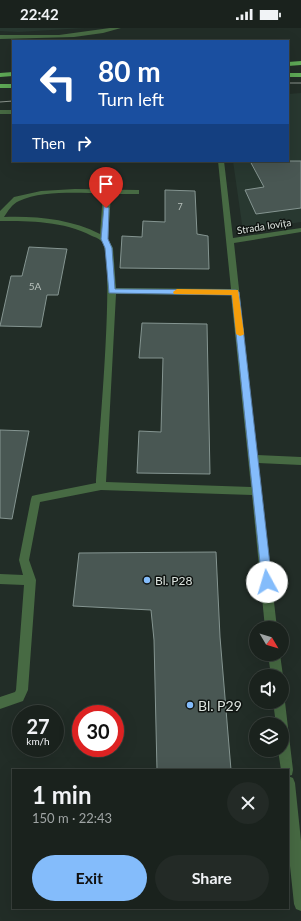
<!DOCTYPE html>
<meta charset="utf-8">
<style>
body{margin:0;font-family:Lato,sans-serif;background:#232a26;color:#f1f3f6;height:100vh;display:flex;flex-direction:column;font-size:15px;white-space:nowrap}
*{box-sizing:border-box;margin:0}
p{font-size:13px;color:#9fa4a4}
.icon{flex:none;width:22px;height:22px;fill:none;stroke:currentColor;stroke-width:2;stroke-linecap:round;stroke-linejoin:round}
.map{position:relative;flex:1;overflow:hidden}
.side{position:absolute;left:12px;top:741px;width:277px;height:140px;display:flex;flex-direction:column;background:#1a221d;border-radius:0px;box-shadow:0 4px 16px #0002,0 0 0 1px #383f3b}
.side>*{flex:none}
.hud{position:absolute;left:12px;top:12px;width:277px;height:122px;border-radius:0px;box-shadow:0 4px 16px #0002,0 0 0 1px #383f3b;background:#1a4fa0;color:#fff;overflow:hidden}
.needle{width:26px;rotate:128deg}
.fabs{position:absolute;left:249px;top:593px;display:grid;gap:8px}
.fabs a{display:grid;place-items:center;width:40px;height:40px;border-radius:50%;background:#1a221d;box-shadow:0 4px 16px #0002,0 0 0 1px #383f3b;font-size:20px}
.speed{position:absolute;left:12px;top:677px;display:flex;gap:8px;font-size:20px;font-weight:700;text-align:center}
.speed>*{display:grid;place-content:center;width:52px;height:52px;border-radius:50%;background:#1a221d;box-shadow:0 4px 16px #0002,0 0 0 1px #383f3b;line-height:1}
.speed small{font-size:10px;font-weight:400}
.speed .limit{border:6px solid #d22;background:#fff;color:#111}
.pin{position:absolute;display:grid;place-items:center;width:34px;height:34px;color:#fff;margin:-41px -17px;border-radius:50% 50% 50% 0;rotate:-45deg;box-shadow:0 0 4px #0007}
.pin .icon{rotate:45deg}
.me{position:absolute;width:44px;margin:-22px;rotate:354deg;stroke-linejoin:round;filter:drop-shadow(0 0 3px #0008)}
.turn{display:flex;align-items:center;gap:14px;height:84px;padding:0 20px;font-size:18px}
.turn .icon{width:52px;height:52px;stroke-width:2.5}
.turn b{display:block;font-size:28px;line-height:34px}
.then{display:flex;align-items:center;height:38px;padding:0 20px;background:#0003;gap:8px;font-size:15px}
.round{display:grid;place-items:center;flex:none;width:42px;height:42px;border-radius:21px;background:#232a26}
.summary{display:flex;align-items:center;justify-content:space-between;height:68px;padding:0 20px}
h1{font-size:24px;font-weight:700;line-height:30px}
.primary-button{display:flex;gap:8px;margin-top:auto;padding:8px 20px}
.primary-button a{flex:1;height:46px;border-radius:24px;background:#84bcfb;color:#111;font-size:16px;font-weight:700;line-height:46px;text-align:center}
.primary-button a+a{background:#232a26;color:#f1f3f6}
.status{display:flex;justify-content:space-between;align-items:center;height:28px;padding:0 20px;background:#1a221d;direction:ltr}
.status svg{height:11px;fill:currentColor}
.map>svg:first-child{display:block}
</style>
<div class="status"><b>22:42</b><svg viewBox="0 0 49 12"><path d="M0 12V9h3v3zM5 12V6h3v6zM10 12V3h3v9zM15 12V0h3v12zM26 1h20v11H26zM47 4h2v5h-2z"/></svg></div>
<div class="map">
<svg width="301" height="893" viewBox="0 0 301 893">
<rect width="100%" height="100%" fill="#222d27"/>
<path fill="#283830" d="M0 0H85L18 4 0 3Z
M301 65V194L243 203 233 133H288V66Z"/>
<path fill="#495753" stroke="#859591" d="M250 133H301V180L256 186 245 162 264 159Z
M165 162 195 163 197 206 208 208 209 241 120 240 122 208 142 209 143 193 165 194Z
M29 219 67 221 58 267H47L41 299 0 298 11 248H22Z
M142 295 207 296 210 446 137 445 139 403 161 404 163 330H139Z
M0 402 29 403 12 491 0 490Z
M216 524 220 609 231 742H157L154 612 151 582 73 578 79 525Z"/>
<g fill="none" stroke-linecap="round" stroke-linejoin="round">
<path fill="#476a43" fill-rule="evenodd" d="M110 0H121L103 5 74 9 0 11V7H59Z
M0 82H13V86H0Z
M218 133H224L233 210 301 200V204L234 215 257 427 301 429V437L258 435 277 600H265L252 467 101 462 40 474 29 532 36 552 28 662 23 673 0 681V669L15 664 16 662 24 557 0 556V546L23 547 19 532 31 471 32 468 36 467 96 455C98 420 116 232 102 214 100 211 95 209 92 208 63 193 31 193 0 193V183L14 169 41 163 75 161 139 162V166H111L108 211 113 220 116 260 231 261ZM103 165 100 206C70 191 37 188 4 189 8 183 12 176 19 173 41 162 79 165 103 165ZM116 266 231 267 251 459 106 454Z
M268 626H280L283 648 282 650V648H271Z
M282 669 285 674 293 742 292 747 288 748V742H281L278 722H282V696H276L273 674H282Z
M288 748 293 750 295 755 301 813V883L296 881 294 876 288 819Z"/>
<path fill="#5ea956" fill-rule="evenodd" d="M301 33V37L288 38V34Z
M13 44V48L0 49V45Z
M288 45H301V49H288Z
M0 56H13V60H0Z"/>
<path stroke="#8a938d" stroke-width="1" d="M288 55H301
M0 74 13 73"/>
</g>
<path fill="#84bcfb" stroke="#567aa3" d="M104 178 109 180 108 211 112 220 115 261 236 262 239 264 272 554 270 558 267 559 263 558 262 554 232 267 109 265 105 220 101 211Z"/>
<path fill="#f59e0b" d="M177 261 238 262 244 306 243 307 240 308 236 306 232 267 174 266 173 264Z"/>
<g fill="#84bcfb" stroke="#0f1411" stroke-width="1.5">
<circle cx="147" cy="552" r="4"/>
<circle cx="190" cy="677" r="4"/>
</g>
<g text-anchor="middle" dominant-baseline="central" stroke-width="3" stroke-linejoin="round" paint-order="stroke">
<g font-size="9" fill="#b8c1bc">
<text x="180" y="178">7</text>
</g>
<g font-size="10" fill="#dde4df" stroke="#0f1411">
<text transform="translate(264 198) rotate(-9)">Strada Iovița</text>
</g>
<g font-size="10" fill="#b8c1bc">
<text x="35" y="258">5A</text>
</g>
<g font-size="12" fill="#dde4df" stroke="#0f1411" text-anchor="start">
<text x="155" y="552">Bl. P28</text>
</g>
<g font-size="14" fill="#dde4df" stroke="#0f1411" text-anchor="start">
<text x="198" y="677">Bl. P29</text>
</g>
</g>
</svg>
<div class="fabs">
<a><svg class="needle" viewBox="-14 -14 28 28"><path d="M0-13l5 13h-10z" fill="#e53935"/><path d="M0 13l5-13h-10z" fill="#9fa4a4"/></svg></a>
<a><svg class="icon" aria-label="sound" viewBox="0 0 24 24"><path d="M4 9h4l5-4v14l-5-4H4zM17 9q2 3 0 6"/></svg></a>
<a><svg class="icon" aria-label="layers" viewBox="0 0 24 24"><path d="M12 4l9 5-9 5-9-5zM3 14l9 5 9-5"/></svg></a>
</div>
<div class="speed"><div>27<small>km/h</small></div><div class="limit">30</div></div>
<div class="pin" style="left:106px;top:180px;background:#d93025"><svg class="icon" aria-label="arrive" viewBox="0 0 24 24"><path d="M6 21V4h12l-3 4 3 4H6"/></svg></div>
<svg class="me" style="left:267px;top:554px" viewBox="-20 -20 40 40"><circle r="19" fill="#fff"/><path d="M0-13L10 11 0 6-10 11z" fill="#84bcfb"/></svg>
<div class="hud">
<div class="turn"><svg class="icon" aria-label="left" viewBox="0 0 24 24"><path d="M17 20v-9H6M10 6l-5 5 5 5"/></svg><div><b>80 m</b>Turn left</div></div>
<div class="then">Then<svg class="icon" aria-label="right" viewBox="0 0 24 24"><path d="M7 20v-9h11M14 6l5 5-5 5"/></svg></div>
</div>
<section class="side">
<div class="summary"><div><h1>1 min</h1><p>150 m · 22:43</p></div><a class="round"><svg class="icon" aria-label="close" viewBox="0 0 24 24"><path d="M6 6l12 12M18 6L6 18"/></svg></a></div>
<div class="primary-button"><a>Exit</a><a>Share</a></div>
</section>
</div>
